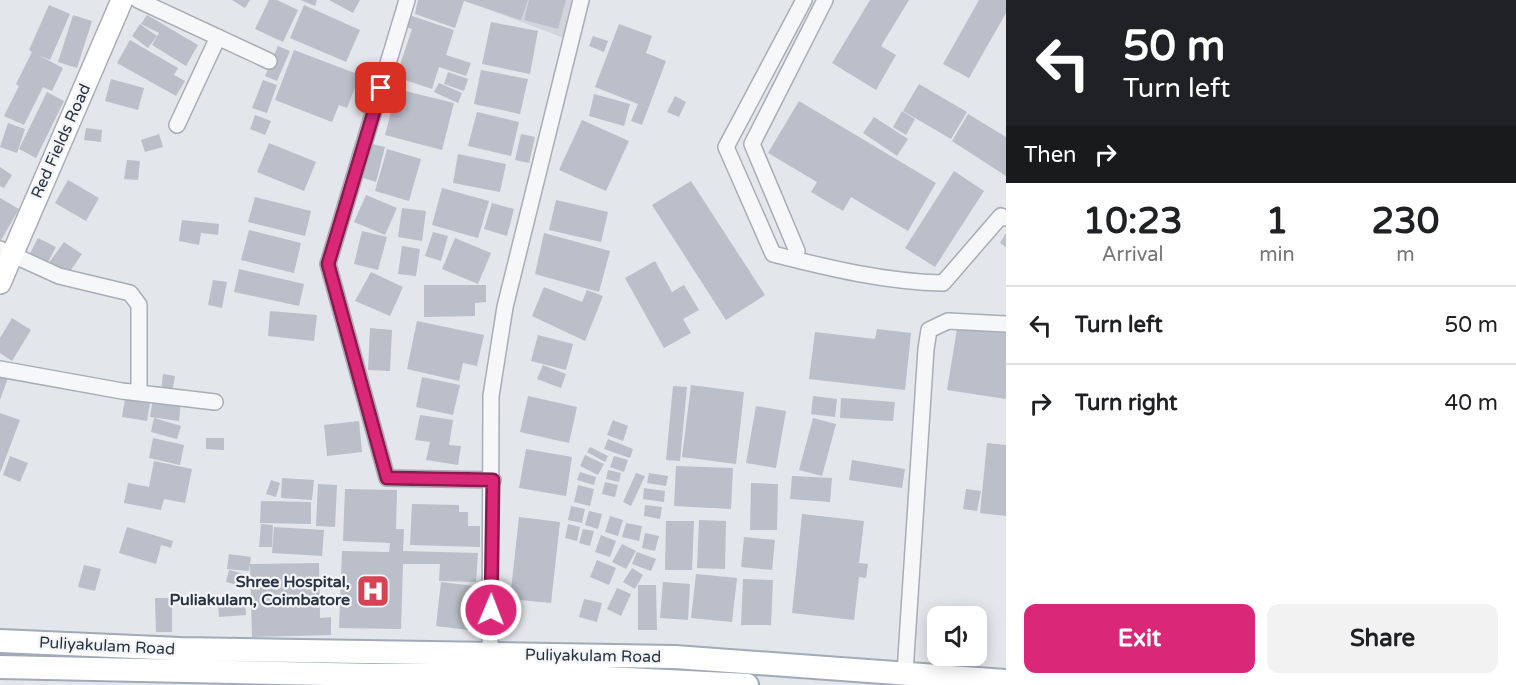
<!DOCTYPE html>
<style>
body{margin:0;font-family:"Varela Round",sans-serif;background:#f2f2f2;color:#202124;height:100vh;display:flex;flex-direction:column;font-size:22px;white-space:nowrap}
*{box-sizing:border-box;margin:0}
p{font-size:20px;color:#757577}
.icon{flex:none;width:33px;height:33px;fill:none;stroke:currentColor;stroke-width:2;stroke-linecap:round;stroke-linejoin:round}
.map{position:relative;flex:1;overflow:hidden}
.side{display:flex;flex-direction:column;background:#fff;width:510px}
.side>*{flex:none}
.banner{background:#202124;color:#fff;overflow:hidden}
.fabs{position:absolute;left:927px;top:606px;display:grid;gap:12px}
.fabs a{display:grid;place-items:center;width:60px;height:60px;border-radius:12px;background:#fff;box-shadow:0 3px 15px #0003;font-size:30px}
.pin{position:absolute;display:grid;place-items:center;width:51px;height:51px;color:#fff;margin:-26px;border-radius:12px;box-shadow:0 3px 9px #0006}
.me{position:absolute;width:66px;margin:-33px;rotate:1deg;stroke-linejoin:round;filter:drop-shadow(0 0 4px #0008)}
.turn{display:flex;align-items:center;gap:21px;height:126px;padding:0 18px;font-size:27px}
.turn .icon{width:78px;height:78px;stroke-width:2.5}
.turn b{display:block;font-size:42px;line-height:51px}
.then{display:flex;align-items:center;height:57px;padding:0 18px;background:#0003;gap:12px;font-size:22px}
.eta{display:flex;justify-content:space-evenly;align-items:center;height:102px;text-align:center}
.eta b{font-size:36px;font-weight:700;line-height:42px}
.action{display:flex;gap:12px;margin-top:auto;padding:12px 18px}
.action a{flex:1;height:69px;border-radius:12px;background:#db2777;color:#fff;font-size:24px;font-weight:700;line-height:69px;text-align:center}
.action a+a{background:#f2f2f2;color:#202124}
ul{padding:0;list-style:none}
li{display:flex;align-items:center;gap:18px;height:78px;padding:0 18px;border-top:2px solid #e0e0e0}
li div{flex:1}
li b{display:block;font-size:22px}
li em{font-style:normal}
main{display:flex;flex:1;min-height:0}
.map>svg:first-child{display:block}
</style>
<main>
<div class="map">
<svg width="1006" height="685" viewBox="0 0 1006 685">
<rect width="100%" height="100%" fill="#e3e6eb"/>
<path fill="#d1d5dd" d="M463 0H573L564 38Z"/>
<path fill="#babfc9" d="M232 0H250L245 8Z
M269 0H277L298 10 283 42 255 29Z
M300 0H317L315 6Z
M329 0H360L353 13Z
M418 0H528L521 20 464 1 455 28 415 14Z
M529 0H566L558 29 524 20Z
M870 0H909L881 46 896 55 876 90 832 63Z
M979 0H1006V13L969 78 943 64Z
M49 5 70 14 50 60 38 55 63 68 52 91 43 87 24 125 4 116 19 86 16 84 32 52 29 50Z
M304 5 360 30 346 62 290 38Z
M73 15 92 21 77 68 58 62Z
M147 15 198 45 186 66 152 45 159 33 141 24Z
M409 15 454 30 446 55 471 63 466 76 439 67 432 89 396 77 412 29 405 27Z
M491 22 538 31 530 74 482 64Z
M140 24 157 36 148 48 132 36Z
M619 24 652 36 646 53 666 61 642 125 631 121 638 104 595 87Z
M593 36 608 41 604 52 589 46Z
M130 40 178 68 174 75 185 81 176 96 117 63Z
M278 46 290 51 277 81 265 76Z
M294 50 360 75 347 108 339 105 332 122 275 100Z
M481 70 528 79 520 114 474 104Z
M448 72 468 79 464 91 444 84Z
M111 79 144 88 138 110 105 101Z
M263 80 277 85 267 113 252 108Z
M439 83 462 93 458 103 434 92Z
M919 84 967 112 951 139 903 111Z
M397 89 454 103 442 150 385 135Z
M47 92 64 101 36 158 19 149Z
M594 94 630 104 624 126 589 116Z
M675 96 686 102 679 117 667 112Z
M799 101 936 183 908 231 851 197 843 211 811 192 817 182 768 153Z
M902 111 915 119 906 135 893 127Z
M477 112 519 122 511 156 468 146Z
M968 114 1006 137V176L952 141Z
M255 115 271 121 265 135 250 129Z
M874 117 908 139 897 156 863 133Z
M582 120 629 141 606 191 559 170Z
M8 123 25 129 17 153 0 147Z
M86 128 102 130 101 142 84 140Z
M159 134 163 147 145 152 141 140Z
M521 134 535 137 529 163 515 160Z
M269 143 316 162 304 191 257 172Z
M372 144 385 147 376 182 363 178Z
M387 149 421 159 409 201 375 191Z
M458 154 506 164 500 192 453 183Z
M127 160 140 161 138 180 124 179Z
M0 167 12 175 4 188 0 186Z
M954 171 984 191 935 267 905 248Z
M68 180 99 198 86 221 55 203Z
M691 181 765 295 726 320 652 205Z
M442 188 489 201 478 238 432 225Z
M366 195 397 208 385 235 354 222Z
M255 197 311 211 305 236 248 222Z
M0 198 19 209 0 242Z
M556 200 608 212 601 242 549 230Z
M492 203 514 209 507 236 484 229Z
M402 208 426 211 422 241 398 237Z
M182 220 219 224 218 235 201 233 199 245 179 241Z
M249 230 301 243 294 273 241 260Z
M362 231 387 237 378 270 354 264Z
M433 232 448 236 441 261 425 256Z
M544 233 610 251 599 292 535 274Z
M1006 233V247L1000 243Z
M38 238 56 247 47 264 29 255Z
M455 238 491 253 478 284 442 269Z
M64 242 82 254 66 277 48 264Z
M402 246 420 249 416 276 398 274Z
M655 261 672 292 684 285 699 310 683 319 691 333 664 348 625 278Z
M239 269 304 284 299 306 234 292Z
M371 272 403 287 390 316 355 301Z
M213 280 227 282 222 308 208 305Z
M424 285H486V302L475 303V316L424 317Z
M544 287 582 302 587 290 603 296 585 341 532 316Z
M270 311 317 315 314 341 268 336Z
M12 318 31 330 12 361 0 353V338Z
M417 321 484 335 477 366 463 363 459 381 407 369Z
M958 323 1006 330V399L947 390Z
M370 328 392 330 390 371 368 370Z
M877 329 911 333 905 390 809 379 815 332 875 339Z
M538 335 573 344 566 370 531 361Z
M543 365 566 374 561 388 537 379Z
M163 374 175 376 172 393 161 391Z
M0 375 8 378 0 400Z
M422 377 460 385 453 415 416 407Z
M691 385 744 392 736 464 682 457Z
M673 386 687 387 680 461 666 460Z
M126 393 151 397 147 421 122 417Z
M528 396 577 407 569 443 520 432Z
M813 396 837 399 835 417 811 414Z
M153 398 181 402 179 421 150 417Z
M841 398 895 402 893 421 840 418Z
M756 406 786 411 776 468 746 463Z
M0 413 20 420 0 473Z
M420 415 453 420 449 445 461 446 458 465 426 460 430 442 415 440Z
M154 418 181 426 177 439 151 432Z
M813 418 836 424 822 476 799 470Z
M613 420 628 426 623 441 607 435Z
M359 421 362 452 327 456 324 425Z
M153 438 184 445 180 465 149 458Z
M206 438H224V450L206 449Z
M608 439 633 449 630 458 604 449Z
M987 443 1006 445V516L980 513Z
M590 447 608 456 605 462 587 452Z
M526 449 572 457 566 496 519 488Z
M585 455 604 464 598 475 580 466Z
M10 456 28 463 20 482 3 475Z
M614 456 628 460 624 472 610 467Z
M852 460 905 469 902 488 849 480Z
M154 461 192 469 185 503 164 499 161 510 124 503 128 483 149 487Z
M676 466 733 468 731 509 674 506Z
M608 470 621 473 619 482 606 479Z
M580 472 596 477 594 485 577 480Z
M636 473 645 476 631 506 623 502Z
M649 473 668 476 666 486 647 483Z
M792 476 832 478 830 502 790 499Z
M282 478 314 480 312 500 281 498Z
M271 480 280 483 276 497 266 494Z
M605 482 618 485 615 497 602 494Z
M751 483 778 484 777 530H750Z
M318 484 337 485 335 527 316 526Z
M578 485 594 489 590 506 574 502Z
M644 488 665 491 664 502 643 499Z
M345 489 397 490 396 529H404L403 551 478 553 476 582 439 581 440 564H403L401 629 339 628 342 551 389 552 390 543 343 541Z
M966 489 981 491 977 511 963 509Z
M261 501 311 502V524L260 523Z
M412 504 459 505V512H468V526H480V547L410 545Z
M645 505 662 507 660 519 644 516Z
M571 506 585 509 582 523 568 520Z
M589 511 602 514 598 529 585 525Z
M802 514 864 521 859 563 868 564 866 578 859 577 854 620 792 613Z
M610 516 623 520 618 536 605 532Z
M519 517 560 522 551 603 510 599Z
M699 520 726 521 725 569 697 568Z
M666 521H694L692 570H665Z
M626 523 642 526 639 541 622 537Z
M261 524 273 525 272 547H259Z
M568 524 580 527 577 541 565 538Z
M127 527 173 541 171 548 161 545 156 564 119 553Z
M274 527 324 530 322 556 272 553Z
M583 529 594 531 590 546 579 543Z
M645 533 659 536 655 551 642 548Z
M601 535 616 541 610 557 595 552Z
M744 537 775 540 772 570 741 567Z
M622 544 636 551 626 569 612 562Z
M637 552 656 559 651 571 632 564Z
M229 554 251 557 249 571 227 569Z
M597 560 616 568 609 585 590 577Z
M319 563 320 618 331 617V635L252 637 250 564Z
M84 565 101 569 95 591 78 587Z
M632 568 643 575 635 589 623 582Z
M229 570 249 575 246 587 226 582Z
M696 574 737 578 732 622 691 618Z
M743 579 773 580 771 625H741Z
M441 582 482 587 477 631 436 626Z
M663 582 690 584 688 620 660 618Z
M638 585H656L657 630H638Z
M617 588 631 594 621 616 607 609Z
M155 598H172V632H156Z
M245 599 246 615 219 617 218 601Z
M584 599 602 603 597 622 579 617Z"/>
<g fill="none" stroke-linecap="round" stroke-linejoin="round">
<g stroke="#a8adb6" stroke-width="18">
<path id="street" d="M138 0 269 61
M407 0 328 264 387 478 493 480
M804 0 726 147 773 254C828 268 886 282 943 283L1001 216 1006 218
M177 125 218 37
M0 249 59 276 130 293 139 305V393
M797 251 752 144 825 0
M0 369 122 391 215 402
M490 662 491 396 505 307 581 0
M905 673 926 349 929 330 948 321 1006 324"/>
</g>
<g stroke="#a8adb6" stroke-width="24">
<path id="secondary" d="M0 283 122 0"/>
</g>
<g stroke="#a1aab8" stroke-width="26">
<path id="primary" d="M0 641 180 649 675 657 1006 681
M0 667 374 675H545L747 685"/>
</g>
<use href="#street" stroke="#f6f7f9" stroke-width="15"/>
<use href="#secondary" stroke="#fff" stroke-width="21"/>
<use href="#primary" stroke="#fff" stroke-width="22"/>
</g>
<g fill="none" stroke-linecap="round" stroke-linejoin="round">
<g stroke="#8e194d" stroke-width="15">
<path id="route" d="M381 88 328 264 387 478 493 480 491 610"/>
</g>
<use href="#route" stroke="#db2777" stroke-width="10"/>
</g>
<defs>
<g id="hospital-square" transform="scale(1.725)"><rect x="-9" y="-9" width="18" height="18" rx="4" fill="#d44455" stroke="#f3f5f8"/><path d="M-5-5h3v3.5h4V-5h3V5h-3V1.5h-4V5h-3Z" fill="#fff"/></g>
</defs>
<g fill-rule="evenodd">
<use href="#hospital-square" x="373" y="591"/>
</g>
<g text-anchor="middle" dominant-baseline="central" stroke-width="4.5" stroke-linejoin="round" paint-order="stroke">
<g font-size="16" fill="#2a3344" stroke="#f3f5f8">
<text transform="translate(61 141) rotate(-66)">Red Fields Road</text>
<text transform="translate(107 646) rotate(3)">Puliyakulam Road</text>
<text transform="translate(593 656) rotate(1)">Puliyakulam Road</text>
</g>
<g font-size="16" font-weight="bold" fill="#2a3344" stroke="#f3f5f8" text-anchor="end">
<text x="350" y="582">Shree Hospital,<tspan x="350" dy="18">Puliakulam, Coimbatore</tspan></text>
</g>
</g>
</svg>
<div class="fabs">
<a><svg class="icon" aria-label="sound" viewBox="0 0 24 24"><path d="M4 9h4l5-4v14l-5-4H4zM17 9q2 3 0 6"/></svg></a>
</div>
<div class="pin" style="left:381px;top:88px;background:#d93025"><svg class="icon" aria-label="arrive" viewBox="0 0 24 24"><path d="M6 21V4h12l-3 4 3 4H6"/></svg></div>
<svg class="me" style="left:491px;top:610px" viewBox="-20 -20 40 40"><circle r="17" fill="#db2777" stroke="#fff" stroke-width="3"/><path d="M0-11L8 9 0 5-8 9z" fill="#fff"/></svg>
</div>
<section class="side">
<div class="banner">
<div class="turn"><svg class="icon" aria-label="left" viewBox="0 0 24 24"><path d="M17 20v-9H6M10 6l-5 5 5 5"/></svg><div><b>50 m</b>Turn left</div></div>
<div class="then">Then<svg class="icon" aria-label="right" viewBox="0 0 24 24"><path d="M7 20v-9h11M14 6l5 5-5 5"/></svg></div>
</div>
<div class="eta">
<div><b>10:23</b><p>Arrival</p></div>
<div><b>1</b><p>min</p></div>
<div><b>230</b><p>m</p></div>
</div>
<ul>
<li><svg class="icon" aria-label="left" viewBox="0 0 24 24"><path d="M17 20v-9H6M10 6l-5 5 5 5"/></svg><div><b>Turn left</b></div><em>50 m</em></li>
<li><svg class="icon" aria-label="right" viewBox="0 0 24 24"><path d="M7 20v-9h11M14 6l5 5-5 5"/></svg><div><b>Turn right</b></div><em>40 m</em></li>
</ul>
<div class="action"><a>Exit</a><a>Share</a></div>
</section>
</main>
